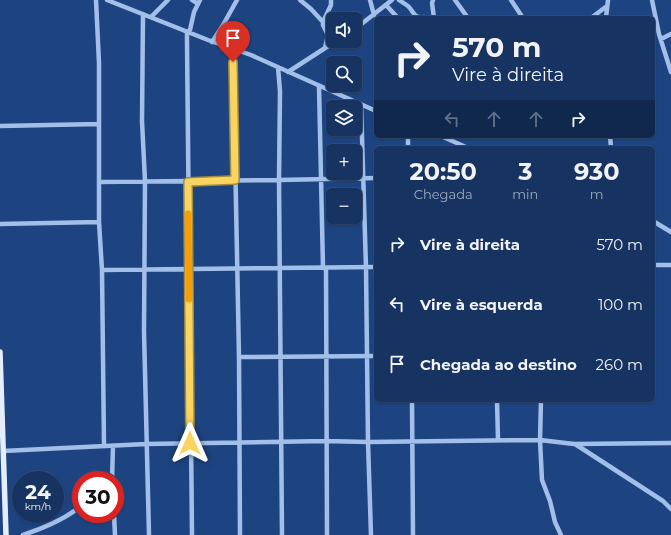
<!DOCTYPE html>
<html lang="pt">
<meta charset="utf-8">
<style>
body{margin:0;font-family:Montserrat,sans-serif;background:#1f3b67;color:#f1f3f6;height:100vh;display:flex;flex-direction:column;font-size:15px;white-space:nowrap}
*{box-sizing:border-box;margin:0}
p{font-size:13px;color:#9eaabd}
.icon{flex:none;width:22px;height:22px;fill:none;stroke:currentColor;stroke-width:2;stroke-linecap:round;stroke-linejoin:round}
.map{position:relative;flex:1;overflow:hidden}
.drawer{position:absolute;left:374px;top:146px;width:281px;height:256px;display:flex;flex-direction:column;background:#163361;border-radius:6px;box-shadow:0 1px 3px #0004,0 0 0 1px #354e76}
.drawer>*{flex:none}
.guide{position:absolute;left:374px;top:16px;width:281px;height:122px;border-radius:6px;box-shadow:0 1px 3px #0004,0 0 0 1px #354e76;background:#163361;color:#f1f3f6;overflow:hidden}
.controls{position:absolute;left:326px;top:12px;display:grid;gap:8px}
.controls a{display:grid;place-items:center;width:36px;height:36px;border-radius:6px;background:#163361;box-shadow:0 1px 3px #0004,0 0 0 1px #354e76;font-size:20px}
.speed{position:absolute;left:12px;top:471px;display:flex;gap:8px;font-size:20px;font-weight:700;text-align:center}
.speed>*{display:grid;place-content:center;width:52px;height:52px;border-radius:50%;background:#163361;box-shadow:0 1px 3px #0004,0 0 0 1px #354e76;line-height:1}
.speed small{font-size:10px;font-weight:400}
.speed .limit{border:6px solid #d22;background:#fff;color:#111}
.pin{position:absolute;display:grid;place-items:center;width:34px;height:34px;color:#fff;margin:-41px -17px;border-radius:50% 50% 50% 0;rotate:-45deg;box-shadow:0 0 4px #0007}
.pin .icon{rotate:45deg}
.me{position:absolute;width:44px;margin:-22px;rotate:0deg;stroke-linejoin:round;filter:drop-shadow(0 0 3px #0008)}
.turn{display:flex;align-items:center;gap:14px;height:84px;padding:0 12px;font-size:18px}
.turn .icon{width:52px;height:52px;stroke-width:2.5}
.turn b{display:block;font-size:28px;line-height:34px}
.lanes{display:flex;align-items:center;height:38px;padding:0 12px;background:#0003;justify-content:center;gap:20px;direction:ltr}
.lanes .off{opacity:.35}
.eta{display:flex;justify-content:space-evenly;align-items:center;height:68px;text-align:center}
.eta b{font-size:24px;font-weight:700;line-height:28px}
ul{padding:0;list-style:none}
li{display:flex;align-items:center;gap:12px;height:60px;padding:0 12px}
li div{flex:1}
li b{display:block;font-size:15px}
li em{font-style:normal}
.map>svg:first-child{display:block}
</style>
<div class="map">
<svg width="671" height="535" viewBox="0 0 671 535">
<rect width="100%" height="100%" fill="#1d4481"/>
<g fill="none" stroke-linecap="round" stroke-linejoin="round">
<path stroke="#a2bfe9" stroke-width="4.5" d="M96 0 99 63V222L102 270 104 446
M107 0 208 40 251 55 376 111
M192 0 198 4
M300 0 311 9 323 22V25L328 35 325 48
M370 0 374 15
M399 0C402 2 405 4 408 6 414 12 414 19 424 17L426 18
M433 0 432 3 434 18
M455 0 468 18
M511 0 523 18
M652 0 659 34 671 72
M386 5 398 18
M143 14 142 121 145 181 144 331 149 535
M151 17 168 0
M591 18 607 6
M606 18 608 0
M323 22 331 5V0
M355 29 392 0
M661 39 671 34
M212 42 223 25 237 0
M233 49 239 357 240 535
M278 67 280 91 279 180 282 535
M288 72 336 41
M319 86 323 268
M361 104 366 268 368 442 371 535
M0 126 99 124
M408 136V148
M441 136 468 148
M610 136 611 148
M99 182 279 180 376 178
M653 221 671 232
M0 224 99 222
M653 265H671
M326 268 327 535
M102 270 376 267
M239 357 376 356
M412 400 413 535
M497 400 498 440
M541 400 540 440 542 480 550 501 555 522 561 535
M575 444 663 501 671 509
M3 451 146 444 326 441 368 442 540 440 574 444 671 443
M112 480 113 446
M114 514 115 535
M23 535C44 528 64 520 81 506
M192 535 187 41V32L190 30 194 12 200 0"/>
<path stroke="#e5eefe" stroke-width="5.5" d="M0 352 6 535"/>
</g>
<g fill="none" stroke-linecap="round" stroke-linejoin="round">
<g stroke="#a28a3e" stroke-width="10">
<path id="route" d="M190 443 188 182 235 180 233 62"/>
</g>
<use href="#route" stroke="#f9d460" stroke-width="7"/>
<path stroke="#f59e0b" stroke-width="7" d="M188 214 189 299"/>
</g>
</svg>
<div class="controls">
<a><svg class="icon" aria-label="sound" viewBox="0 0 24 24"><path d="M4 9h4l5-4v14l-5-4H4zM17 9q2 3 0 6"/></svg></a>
<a><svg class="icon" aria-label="search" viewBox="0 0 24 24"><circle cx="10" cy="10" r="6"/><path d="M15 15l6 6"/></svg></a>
<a><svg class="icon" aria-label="layers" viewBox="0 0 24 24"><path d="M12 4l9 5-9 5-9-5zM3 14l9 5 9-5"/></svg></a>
<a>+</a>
<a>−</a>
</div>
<div class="speed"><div>24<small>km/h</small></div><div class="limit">30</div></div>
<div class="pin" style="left:233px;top:62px;background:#d93025"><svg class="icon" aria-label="arrive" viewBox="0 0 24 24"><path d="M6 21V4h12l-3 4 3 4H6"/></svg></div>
<svg class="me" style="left:190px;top:443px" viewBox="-20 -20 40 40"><path d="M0-17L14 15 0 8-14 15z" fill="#f9d460" stroke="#fff" stroke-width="4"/></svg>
<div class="guide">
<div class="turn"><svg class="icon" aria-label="right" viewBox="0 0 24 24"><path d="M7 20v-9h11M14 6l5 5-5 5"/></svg><div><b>570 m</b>Vire à direita</div></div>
<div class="lanes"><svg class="icon off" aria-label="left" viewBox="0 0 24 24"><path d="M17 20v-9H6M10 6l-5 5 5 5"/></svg><svg class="icon off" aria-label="ahead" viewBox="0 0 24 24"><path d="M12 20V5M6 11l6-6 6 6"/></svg><svg class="icon off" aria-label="ahead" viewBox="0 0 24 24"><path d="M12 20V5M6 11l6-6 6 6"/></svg><svg class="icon" aria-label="right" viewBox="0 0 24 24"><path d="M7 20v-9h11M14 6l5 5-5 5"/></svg></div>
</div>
<section class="drawer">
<div class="eta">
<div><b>20:50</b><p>Chegada</p></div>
<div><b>3</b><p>min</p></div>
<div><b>930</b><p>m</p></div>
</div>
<ul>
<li><svg class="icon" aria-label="right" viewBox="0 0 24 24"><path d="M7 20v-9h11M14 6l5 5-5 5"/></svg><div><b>Vire à direita</b></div><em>570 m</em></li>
<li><svg class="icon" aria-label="left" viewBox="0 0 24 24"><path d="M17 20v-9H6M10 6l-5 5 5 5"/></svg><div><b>Vire à esquerda</b></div><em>100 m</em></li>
<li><svg class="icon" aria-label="arrive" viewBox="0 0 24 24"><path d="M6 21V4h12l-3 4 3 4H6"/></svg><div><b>Chegada ao destino</b></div><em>260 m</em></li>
</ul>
</section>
</div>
